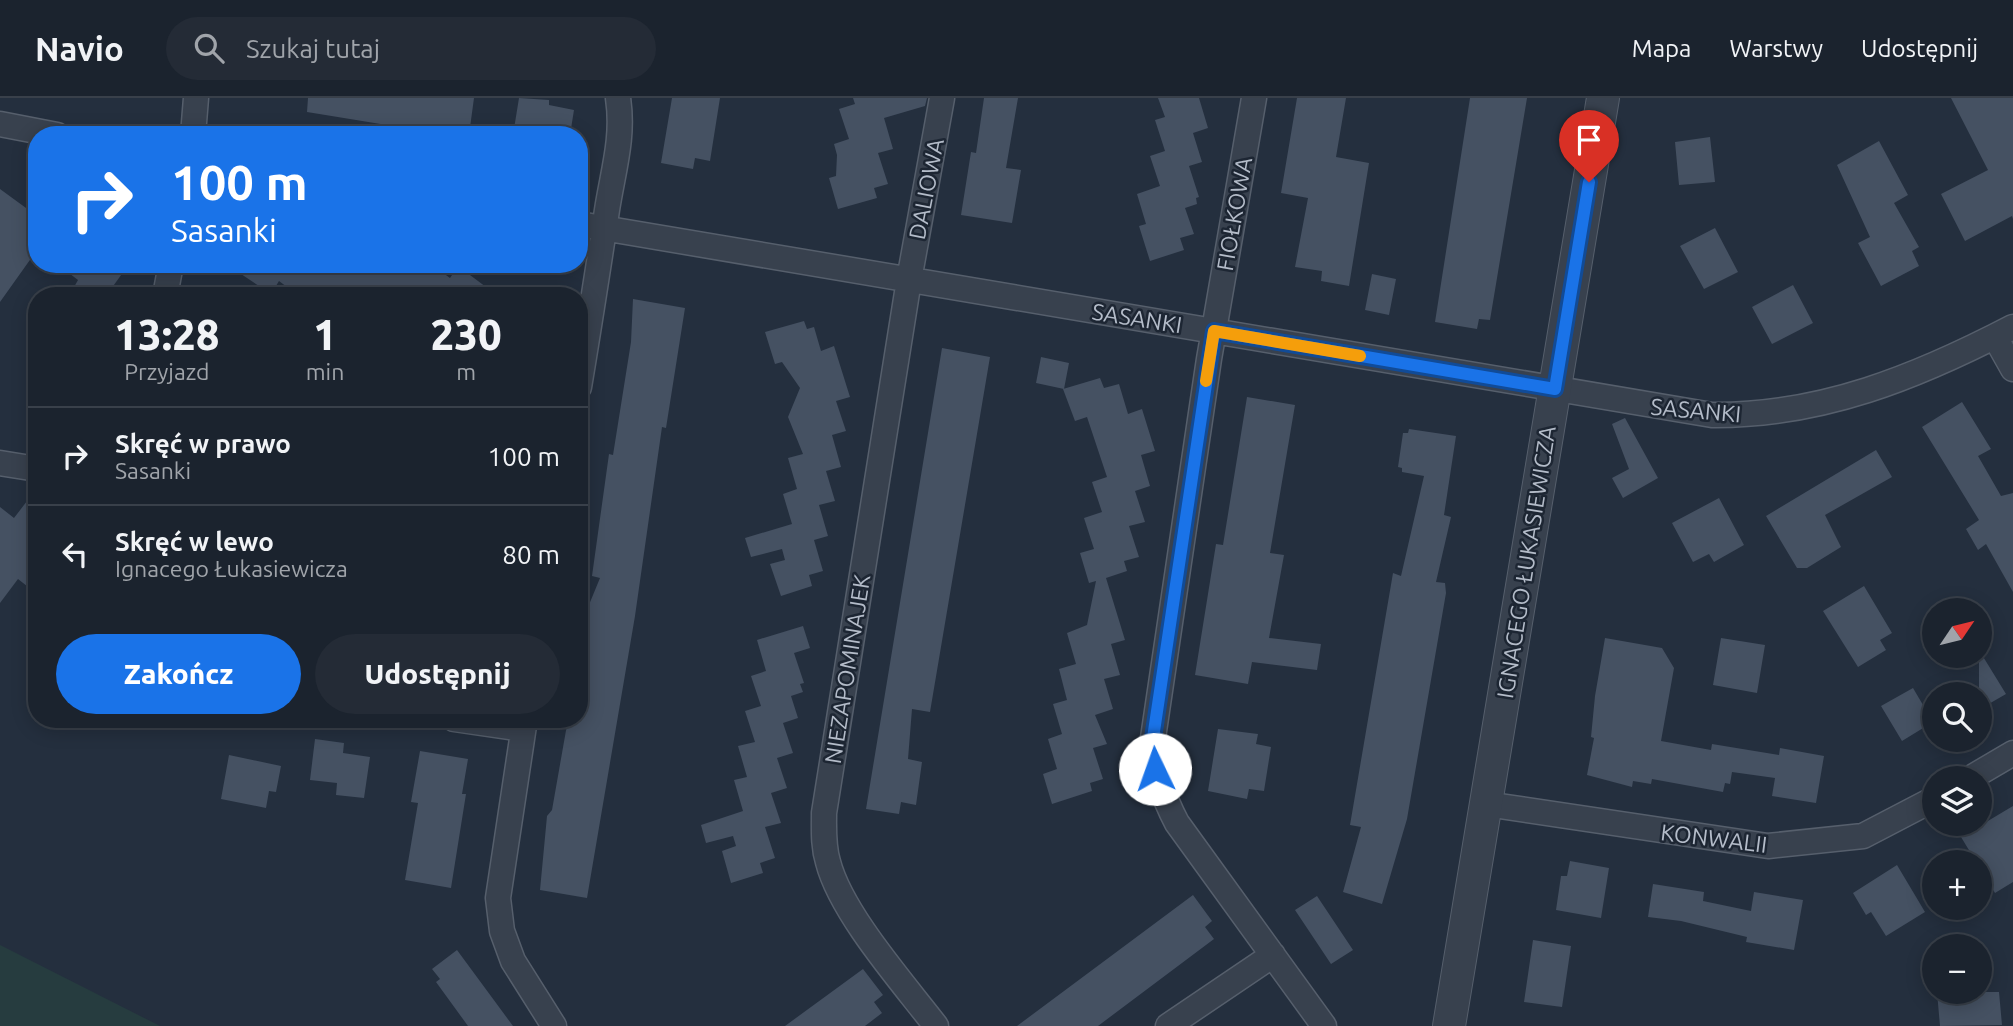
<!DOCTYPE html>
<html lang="pl">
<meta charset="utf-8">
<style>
body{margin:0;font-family:Ubuntu,sans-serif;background:#242b36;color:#f1f3f6;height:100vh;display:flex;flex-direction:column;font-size:26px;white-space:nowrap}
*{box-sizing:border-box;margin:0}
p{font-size:23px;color:#a0a4aa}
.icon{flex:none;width:38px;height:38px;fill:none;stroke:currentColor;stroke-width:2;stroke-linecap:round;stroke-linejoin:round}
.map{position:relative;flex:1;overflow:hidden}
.drawer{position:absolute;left:28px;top:189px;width:560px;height:441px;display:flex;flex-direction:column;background:#1b232e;border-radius:28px;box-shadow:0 4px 18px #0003,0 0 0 2px #39404a}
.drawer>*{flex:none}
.hud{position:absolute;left:28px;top:28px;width:560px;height:147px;border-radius:28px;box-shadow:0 4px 18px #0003,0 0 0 2px #39404a;background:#1a73e8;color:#fff;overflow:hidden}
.needle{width:46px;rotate:55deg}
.buttons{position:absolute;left:1922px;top:500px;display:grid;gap:14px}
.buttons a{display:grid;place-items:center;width:70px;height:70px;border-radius:50%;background:#1b232e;box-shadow:0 4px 18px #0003,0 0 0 2px #39404a;font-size:35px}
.pin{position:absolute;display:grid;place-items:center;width:60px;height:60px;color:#fff;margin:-72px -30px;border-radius:50% 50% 50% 0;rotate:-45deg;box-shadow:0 0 7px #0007}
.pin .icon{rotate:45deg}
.me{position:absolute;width:77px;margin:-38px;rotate:357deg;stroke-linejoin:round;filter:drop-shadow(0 0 5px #0008)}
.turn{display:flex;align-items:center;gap:24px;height:147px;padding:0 28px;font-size:32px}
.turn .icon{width:91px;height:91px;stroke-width:2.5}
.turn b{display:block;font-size:49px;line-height:60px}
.eta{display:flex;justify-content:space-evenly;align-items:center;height:119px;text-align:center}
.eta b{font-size:42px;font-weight:800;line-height:49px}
.button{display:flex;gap:14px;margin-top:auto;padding:14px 28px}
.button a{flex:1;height:80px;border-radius:42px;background:#1a73e8;color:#fff;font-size:28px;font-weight:800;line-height:80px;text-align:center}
.button a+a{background:#242b36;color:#f1f3f6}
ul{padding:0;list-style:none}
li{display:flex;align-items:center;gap:21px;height:98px;padding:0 28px;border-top:2px solid #39404a}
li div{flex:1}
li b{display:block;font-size:26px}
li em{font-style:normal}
header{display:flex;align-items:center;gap:42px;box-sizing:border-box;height:98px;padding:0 35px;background:#1b232e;border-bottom:2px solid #39404a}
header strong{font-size:33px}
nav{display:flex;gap:38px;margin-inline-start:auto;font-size:24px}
.search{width:490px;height:63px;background:#242b36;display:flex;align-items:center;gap:18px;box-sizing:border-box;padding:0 24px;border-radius:38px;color:#a0a4aa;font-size:26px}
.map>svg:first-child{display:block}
</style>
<header>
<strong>Navio</strong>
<div class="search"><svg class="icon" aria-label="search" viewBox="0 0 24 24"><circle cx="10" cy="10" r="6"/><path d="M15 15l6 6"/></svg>Szukaj tutaj</div>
<nav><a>Mapa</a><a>Warstwy</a><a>Udostępnij</a></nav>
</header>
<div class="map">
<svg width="2013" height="928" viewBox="0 0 2013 928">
<rect width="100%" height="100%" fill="#242f3e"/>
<path fill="#263c3f" d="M0 847 4 849 160 928H0Z"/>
<path fill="#455162" d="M308 0H474L469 37H448L307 14Z
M519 0 549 2V7L574 12 570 37H513Z
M672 0H720L710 63 695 60 693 71 661 65Z
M853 0H927L925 8 884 20 893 51 878 55 888 86 874 90 877 100 838 111 829 80 836 78 837 57 834 46 849 41 839 11 855 6Z
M984 0H1018L1006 70 1021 72 1012 125 961 117 971 54 976 55Z
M1158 0H1199L1208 30 1193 35 1202 64 1189 68 1199 99 1196 100 1197 106 1185 110 1194 136 1180 140 1184 152 1150 163 1139 128 1146 126 1137 96 1160 88 1150 58 1165 53 1155 22 1165 19Z
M1297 0H1346L1336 59 1369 65 1349 188 1321 183 1322 173 1295 169 1308 100 1281 95Z
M1470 0H1527L1490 222 1479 221 1477 231 1435 224Z
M1951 0H2013V121L2012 118 1965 143 1941 96 1988 72Z
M1710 39 1715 84 1679 87 1675 44Z
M1879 43 1908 97 1894 105 1919 149 1912 153 1919 168 1881 188 1858 145 1870 139 1837 67Z
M0 91 37 118V152L0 204Z
M1715 130 1738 174 1704 191 1680 148Z
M57 166H129L106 198H69L78 182Z
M226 166H431L450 180 458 168 498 198H299L279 183 271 196Z
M1372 176 1396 181 1389 217 1365 212Z
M1793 187 1813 225 1772 246 1752 209Z
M633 201 685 210 666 330 662 329 635 518 587 800 540 792 547 718 552 712 568 621H579V554L586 514 600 480 592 478 609 356 613 357 631 244Z
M804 223 807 231 814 229 821 253 834 248 850 299 836 303 846 333 832 337 841 369 826 373 835 403 819 407 828 438 814 442 823 473 809 477 812 488 781 498 770 466 785 462 782 451 751 459 745 440 792 426 783 396 797 391 788 360 803 356 788 319 800 290 782 264 775 266 765 234Z
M942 250 990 259 930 614 912 611 908 661 922 664 916 707 901 704 899 716 866 711Z
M1041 259 1069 265 1064 291 1036 285Z
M1100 280 1104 290 1119 286 1128 316 1142 311 1155 353 1141 357 1150 388 1135 393 1145 424 1129 428 1139 459 1124 463 1127 473 1106 480 1125 542 1111 546 1120 577 1104 581 1113 611 1095 617 1107 646 1093 650 1103 681 1090 685 1092 693 1052 706 1043 676 1057 671 1048 641 1062 636 1053 606 1067 602 1059 571 1076 566 1067 535 1087 527 1096 483 1089 485 1080 455 1094 451 1084 420 1102 414 1092 384 1107 379 1087 319 1075 323 1063 291Z
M1247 299 1295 307 1270 455 1284 457 1269 540 1321 546 1317 572 1252 564 1248 586 1195 577 1216 446 1223 447Z
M1962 304 1991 351 1978 358 2001 398 2013 395V494L1986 446 1978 452 1966 431 1979 422 1922 329Z
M1625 320 1658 380 1623 400 1612 380 1629 371 1612 326Z
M1409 331 1456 338 1444 417 1451 419 1436 484 1445 485 1446 495 1407 721 1382 806 1343 794 1361 729 1350 727 1393 475 1401 478 1424 378 1402 374V370L1398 369 1403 335H1408Z
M1876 352 1892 379 1825 417 1841 449 1807 470H1797L1766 418Z
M37 390V496L18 481 0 505V409L14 420Z
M1719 400 1744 447 1714 464 1709 456 1693 464 1672 425Z
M1864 488 1892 535 1880 542 1886 552 1858 569 1823 513Z
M803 528 810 550 794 555 804 585 800 586 803 594 791 598 798 620 783 625 793 655 777 660 787 690 771 695 781 725 765 729 775 760 760 765 763 775 731 785 722 753 736 748 733 738 706 745 701 727 743 713 734 682 747 679 738 648 755 644 745 613 761 608 751 578 766 573 757 542Z
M1605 540 1662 550 1674 570 1661 643 1711 652 1712 646 1779 657 1780 650 1824 658 1816 705 1772 698 1775 680 1732 674 1730 686 1725 685 1723 694 1652 681 1651 686 1633 683 1632 689 1587 677 1594 640 1591 639 1595 598Z
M1721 540 1765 547 1757 595 1713 587Z
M1979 552 2006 596 1987 607 1979 594Z
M1913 590 1933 624 1902 643 1881 608Z
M1218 631 1258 636 1256 646 1271 649 1264 693 1249 691 1247 701 1208 693Z
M315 641 344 645 343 655 370 659 364 700 336 697 337 685 310 682Z
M420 653 468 661 462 696H466L451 790 405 782 418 705 411 704Z
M229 657 281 668 276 694 269 693 266 710 221 701Z
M2013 708V784L1995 795 1961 739Z
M1570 763 1609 770 1601 820 1556 812 1561 778H1567Z
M1897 767 1925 814 1886 838 1871 814 1866 817 1853 795Z
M1653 786 1704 794 1703 803 1751 813 1754 794 1803 802 1794 852 1746 844 1747 839 1681 823 1648 819Z
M1193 797 1212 823 1205 829 1214 841 1098 928H1017Z
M1317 798 1353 852 1331 866 1295 812Z
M1533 842 1571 848 1562 909 1524 904Z
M457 852 513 928H468L436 884 440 881 432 871Z
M863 871 883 897 874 904 882 915 865 928H785Z
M1937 894H1999L2002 927 1940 928Z"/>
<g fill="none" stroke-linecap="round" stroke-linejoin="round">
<g stroke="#565f6c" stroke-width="27">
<path id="minor" d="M1254 0 1209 261 1153 640C1155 672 1162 697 1177 725L1324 928
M0 26 57 37
M193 37 196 0
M579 126 1712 317C1821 318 1917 279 2013 229
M165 198 171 166
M1995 239 2013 271
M579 289C589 230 598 171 607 112 613 73 624 40 618 0
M0 365 37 371
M454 621 523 631
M525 621 498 800 502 833 513 863 554 928
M1969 681 2013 655
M1486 706 1768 748 1863 738 1934 701
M936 928C903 885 841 815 828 764 823 748 824 732 824 715L909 182 942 0
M1168 928 1273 857"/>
</g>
<g stroke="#565f6c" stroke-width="34">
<path id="tertiary" d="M1449 928 1603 0"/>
</g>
<use href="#minor" stroke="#38414e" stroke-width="24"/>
<use href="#tertiary" stroke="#38414e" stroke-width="32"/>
</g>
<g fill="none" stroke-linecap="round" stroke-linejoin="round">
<g stroke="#114b97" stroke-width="18">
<path id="route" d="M1155 671 1153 640 1214 233 1555 291 1589 84"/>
</g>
<use href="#route" stroke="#1a73e8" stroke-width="12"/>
<path stroke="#f59e0b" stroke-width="12" d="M1206 283 1214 233 1360 258"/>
</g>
<g text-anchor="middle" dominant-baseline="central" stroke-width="5" stroke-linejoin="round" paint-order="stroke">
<g font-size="23" fill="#b4bcc9" stroke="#1d2633">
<text transform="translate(926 91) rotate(-79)">DALIOWA</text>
<text transform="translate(1234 116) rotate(-80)">FIOŁKOWA</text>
<text transform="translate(1137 220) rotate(9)">SASANKI</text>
<text transform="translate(1696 312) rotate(5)">SASANKI</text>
<text transform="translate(1526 464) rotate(-81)">IGNACEGO ŁUKASIEWICZA</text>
<text transform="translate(847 571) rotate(-81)">NIEZAPOMINAJEK</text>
<text transform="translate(1714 740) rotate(7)">KONWALII</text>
</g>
</g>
</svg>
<div class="buttons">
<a><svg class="needle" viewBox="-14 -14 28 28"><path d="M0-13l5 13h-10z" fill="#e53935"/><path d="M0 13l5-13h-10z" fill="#a0a4aa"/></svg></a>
<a><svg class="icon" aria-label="search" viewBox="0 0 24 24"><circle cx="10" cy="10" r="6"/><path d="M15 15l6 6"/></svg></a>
<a><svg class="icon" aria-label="layers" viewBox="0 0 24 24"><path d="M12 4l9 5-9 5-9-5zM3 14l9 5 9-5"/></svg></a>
<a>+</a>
<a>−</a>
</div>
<div class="pin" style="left:1589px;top:84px;background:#d93025"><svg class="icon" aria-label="arrive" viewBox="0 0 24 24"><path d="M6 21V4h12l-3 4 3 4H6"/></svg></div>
<svg class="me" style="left:1155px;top:671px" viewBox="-20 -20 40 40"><circle r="19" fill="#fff"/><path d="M0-13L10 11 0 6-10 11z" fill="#1a73e8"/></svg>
<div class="hud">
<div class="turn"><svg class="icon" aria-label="right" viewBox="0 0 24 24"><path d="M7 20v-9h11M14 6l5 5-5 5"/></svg><div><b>100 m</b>Sasanki</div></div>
</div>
<section class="drawer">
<div class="eta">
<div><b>13:28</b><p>Przyjazd</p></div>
<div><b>1</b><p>min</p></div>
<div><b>230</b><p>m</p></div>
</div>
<ul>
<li><svg class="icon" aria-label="right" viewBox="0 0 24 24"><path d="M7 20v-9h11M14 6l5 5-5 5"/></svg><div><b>Skręć w prawo</b><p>Sasanki</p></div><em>100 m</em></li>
<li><svg class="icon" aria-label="left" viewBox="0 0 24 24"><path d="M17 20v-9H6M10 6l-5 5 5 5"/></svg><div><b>Skręć w lewo</b><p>Ignacego Łukasiewicza</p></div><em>80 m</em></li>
</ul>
<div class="button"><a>Zakończ</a><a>Udostępnij</a></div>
</section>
</div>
